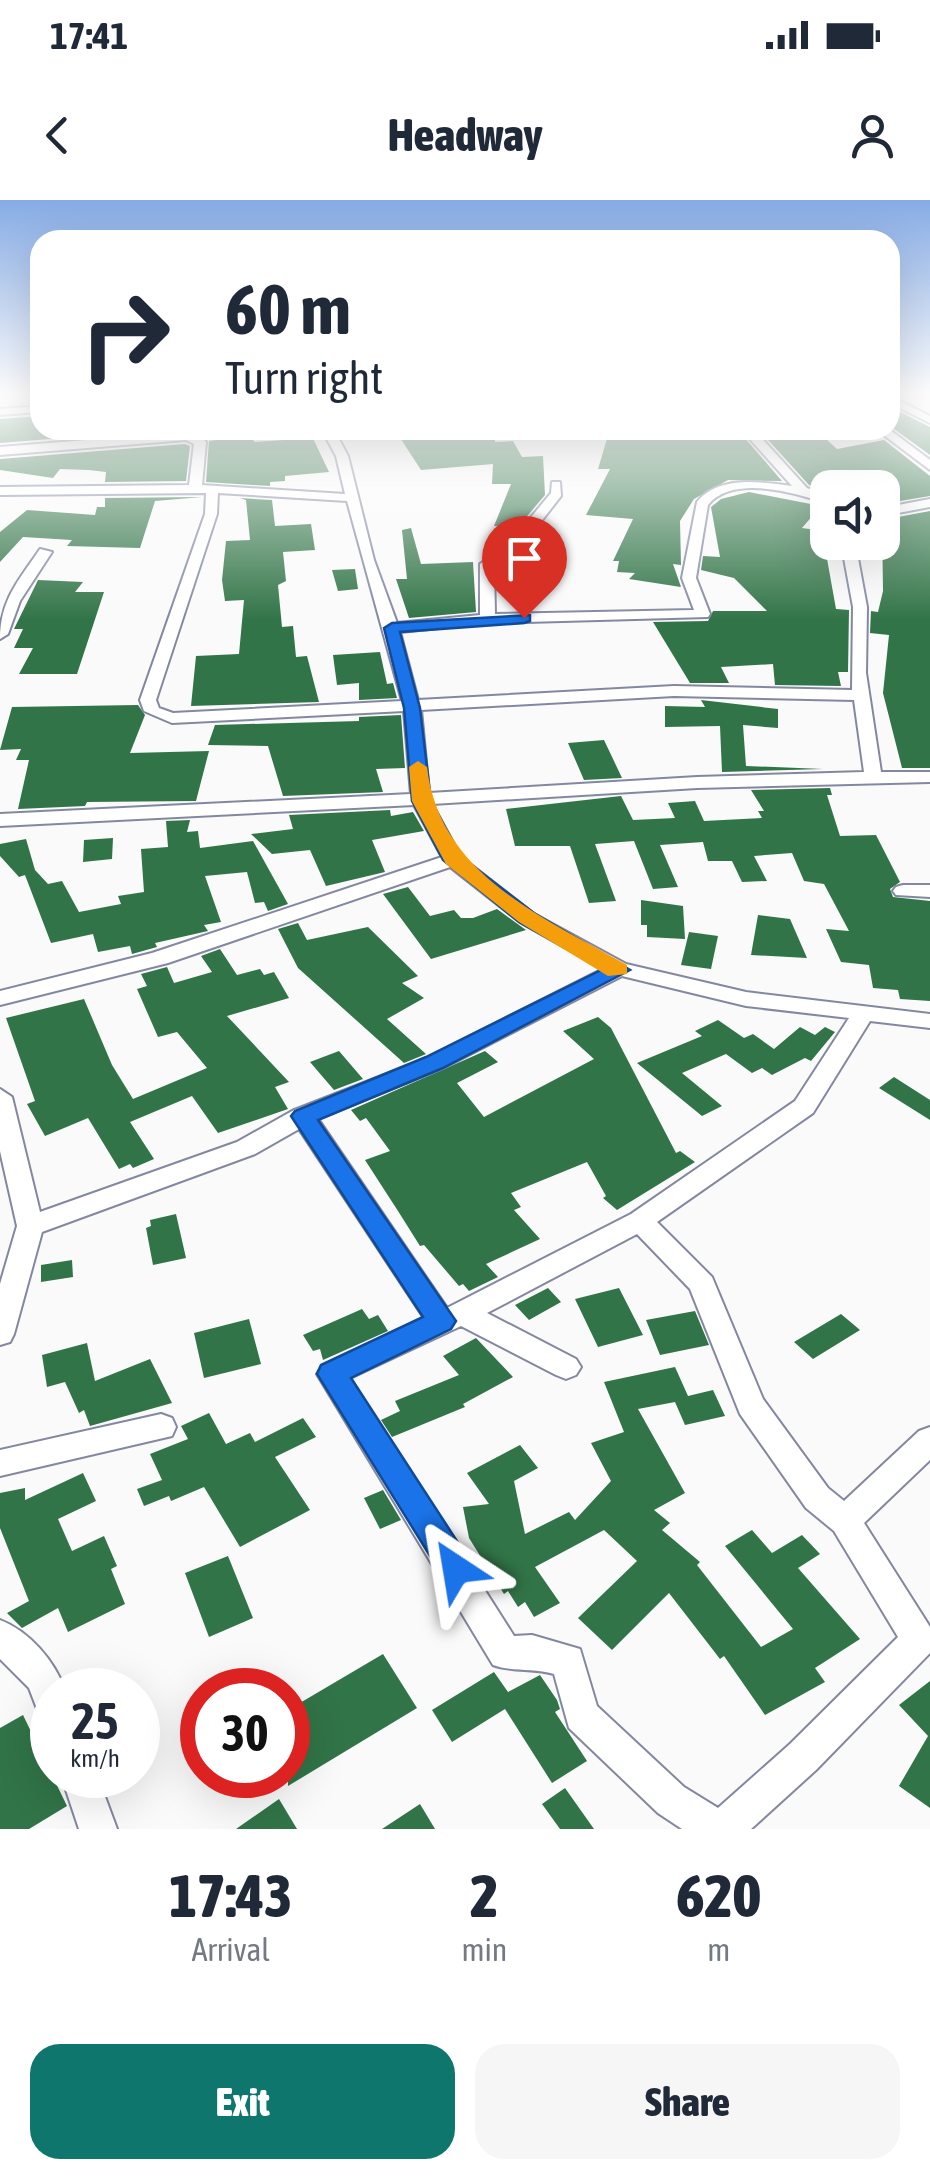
<!DOCTYPE html>
<style>
body{margin:0;font-family:"Asap Condensed",sans-serif;background:#f6f6f7;color:#1f2937;height:100vh;display:flex;flex-direction:column;font-size:38px;white-space:nowrap}
*{box-sizing:border-box;margin:0}
p{font-size:32px;color:#747a83}
.icon{flex:none;width:55px;height:55px;fill:none;stroke:currentColor;stroke-width:2;stroke-linecap:round;stroke-linejoin:round}
.map{position:relative;height:1629px;overflow:hidden}
.sheet{display:flex;flex-direction:column;background:#fff;flex:1}
.sheet>*{flex:none}
.banner{position:absolute;left:30px;top:30px;width:870px;height:210px;border-radius:30px;box-shadow:0 10px 40px #0002;background:#fff;color:#1f2937;overflow:hidden}
.fabs{position:absolute;left:810px;top:270px;display:grid;gap:20px}
.fabs a{display:grid;place-items:center;width:90px;height:90px;border-radius:20px;background:#fff;box-shadow:0 10px 40px #0002;font-size:50px}
.speed{position:absolute;left:30px;top:1468px;display:flex;gap:20px;font-size:50px;font-weight:700;text-align:center}
.speed>*{display:grid;place-content:center;width:130px;height:130px;border-radius:50%;background:#fff;box-shadow:0 10px 40px #0002;line-height:1}
.speed small{font-size:25px;font-weight:400}
.speed .limit{border:15px solid #d22;background:#fff;color:#111}
.pin{position:absolute;display:grid;place-items:center;width:85px;height:85px;color:#fff;margin:-102px -42px;border-radius:50% 50% 50% 0;rotate:-45deg;box-shadow:0 0 10px #0007}
.pin .icon{rotate:45deg}
.me{position:absolute;width:110px;margin:-55px;rotate:327deg;stroke-linejoin:round;filter:drop-shadow(0 0 8px #0008)}
.turn{display:flex;align-items:center;gap:35px;height:210px;padding:0 30px;font-size:45px}
.turn .icon{width:130px;height:130px;stroke-width:2.5}
.turn b{display:block;font-size:70px;line-height:85px}
.eta{display:flex;justify-content:space-evenly;align-items:center;height:170px;text-align:center}
.eta b{font-size:60px;font-weight:800;line-height:70px}
.cta{display:flex;gap:20px;margin-top:auto;padding:20px 30px}
.cta a{flex:1;height:115px;border-radius:30px;background:#0f766e;color:#fff;font-size:40px;font-weight:800;line-height:115px;text-align:center}
.cta a+a{background:#f6f6f7;color:#1f2937}
.status{display:flex;justify-content:space-between;align-items:center;height:70px;padding:0 50px;background:#fff;direction:ltr}
.status svg{height:28px;fill:currentColor}
header{display:flex;justify-content:space-between;align-items:center;height:130px;padding:0 30px;background:#fff;font-size:45px;font-weight:800}
.map>svg:first-child{display:block}
</style>
<div class="status"><b>17:41</b><svg viewBox="0 0 49 12"><path d="M0 12V9h3v3zM5 12V6h3v6zM10 12V3h3v9zM15 12V0h3v12zM26 1h20v11H26zM47 4h2v5h-2z"/></svg></div>
<header><svg class="icon" aria-label="back" viewBox="0 0 24 24"><path d="M15 5l-7 7 7 7"/></svg>Headway<svg class="icon" aria-label="person" viewBox="0 0 24 24"><circle cx="12" cy="8" r="4"/><path d="M4 21q1-7 8-7t8 7"/></svg></header>
<div class="map">
<svg width="930" height="1629" viewBox="0 0 930 1629">
<rect width="100%" height="100%" fill="#fafafa"/>
<path fill="#317447" d="M890 207 930 227V255L890 226Z
M40 216V230H164L0 243V219Z
M395 230H495V242L513 241 522 257 543 256 545 295 518 327 494 326 511 284H492L493 264 421 270Z
M638 230H738L782 281 728 280 694 299 680 321 681 365 673 364 681 387 629 379 635 373 617 372 619 361H613L633 319 586 315 610 269H598L609 232Z
M759 230H816L837 249 884 240 930 276V296L882 304V288L828 291 809 285Z
M310 232 329 272 285 276V281L270 282V286L206 282 209 241 248 236 255 242 284 240 283 233Z
M185 244 190 246 186 281 105 282 106 272 89 270 60 269 53 278 0 270V259Z
M749 292 821 306 802 328 824 331 814 342H824L836 409 849 410 848 472H838L841 486 775 485 773 464 721 467 729 483H690L653 422 708 421 713 411H767L734 378 701 370 703 356 720 357 711 307 721 299Z
M202 297 155 301 140 348 67 346 72 340 23 337 0 362V332L27 310 95 315 97 307H105V298Z
M240 298 272 300 275 326 311 324 315 350 283 352 286 381 278 385 282 427 293 426 296 457 307 456 319 502 191 506 196 456 239 454 244 400 225 401 222 380 226 341 250 340 246 300Z
M930 311V568H902L883 493 889 435 870 433 871 411 878 412 883 391 882 320Z
M411 328 421 364 473 362 476 412 409 418 396 379H407L402 330Z
M355 369 358 389 338 391 332 370Z
M38 380 83 382 75 392H104L77 474H19L33 448H14L23 429H14Z
M380 452 387 484 393 483 397 498 359 500V483L337 485 333 455Z
M701 500 778 509V528L743 525 746 566 823 569 722 572 720 526 665 527V506L705 507Z
M138 505 145 515 130 553 209 551 196 601 87 602 85 606 18 609 29 560H16L21 549 0 550 12 507Z
M401 515 405 568 376 569 383 592 283 596 268 546 208 545 215 525 359 521V517Z
M604 540 622 578 584 580 568 543Z
M830 588 832 595H827L840 636 876 635 900 682 890 689 893 697 930 701V801L900 799 898 790 873 788 869 765 841 762 826 729 849 731 824 684 804 681 792 653 754 656 767 681 742 682 732 661H708L703 642 660 645 678 687 653 689 634 641 595 644 616 701 589 703 570 646H515L506 609 621 596 633 620 675 618 668 603 695 601 704 621 762 618 758 611H764L751 590Z
M390 610 391 616 413 612 424 631 372 640 385 672 326 686 310 650 272 654 251 634 293 629 289 615Z
M190 620 187 632 198 631 200 648 253 641 288 704 268 711 264 702 255 703 247 672 205 676 221 722 204 725 208 731 155 743 157 747 132 754 130 746 98 752 93 734 51 743 25 675 19 677 0 656V644L26 639 35 670 48 684 62 681 79 712 121 704 118 696 144 692 141 649 168 647 166 621Z
M113 638 112 659 83 662 84 640Z
M408 687 430 716 454 710 461 718H473L497 709 526 730 431 759 383 694Z
M641 700 683 706 685 739 647 737V725H641Z
M758 715 790 719 807 758 751 755Z
M298 723 307 740 368 727 418 776 402 783 424 798 387 819 426 854 404 863 298 768 278 729Z
M689 732 718 736 711 769 681 765Z
M220 749 237 775 260 769 264 775 274 772 289 798 227 816 289 882 275 887 288 909 218 933 192 896 130 922 154 959 133 968 130 964 119 969 88 918 45 936 27 904 35 901 6 818 84 799 112 865 133 899 207 868 177 832 158 837 137 789 147 786 141 774 167 767 174 783 212 772 201 756Z
M598 817 611 828 676 953 680 951 695 962 617 1010 603 998 606 996 587 962 511 993 521 1007 514 1010 540 1039 486 1064 498 1077 469 1091 463 1084 459 1086 424 1045 420 1046 398 1011 365 960 390 951 366 918 360 921 351 910 485 851 498 862 457 883 484 917 594 859 563 831Z
M718 820 744 838 753 834 774 849 800 827 815 835 825 827 835 832 811 861 805 858 772 875 762 868 752 873 726 854 682 873 722 906 702 916 637 863 702 836 695 831Z
M339 851 363 879 334 890 310 862Z
M894 877 930 900V920L879 888Z
M176 1014 186 1058 153 1065 146 1028 151 1026 150 1020Z
M72 1060 73 1077 41 1082V1065Z
M548 1088 561 1102 529 1120 515 1105Z
M619 1088 643 1135 598 1147 575 1099Z
M362 1109 369 1119 378 1115 388 1131 323 1160 320 1149 313 1151 303 1135Z
M695 1111 709 1145 660 1155 646 1120Z
M841 1114 860 1130 813 1159 794 1142Z
M249 1119 261 1164 204 1178 194 1133Z
M476 1138 513 1177 463 1204 465 1207 392 1237 381 1220 400 1211 395 1201 459 1175 443 1156Z
M87 1143 95 1181 150 1159 172 1203 90 1226 84 1210 79 1213 65 1182 47 1187 42 1155Z
M675 1167 688 1196 713 1190 725 1216 685 1225 675 1202 638 1209 685 1293 654 1310 670 1323 662 1330 700 1362 697 1365 761 1447 793 1429 725 1346 752 1330 772 1353 802 1335 820 1354 798 1368 860 1439 815 1468 825 1482 765 1515 724 1456 720 1459 669 1393 612 1450 578 1418 637 1361 604 1330 535 1367 560 1403 534 1417 525 1402 518 1407 508 1391 504 1394 469 1338 463 1307 489 1304 467 1273 520 1245 538 1268 514 1281 525 1334 569 1312 575 1320 611 1281 591 1243 624 1232 604 1182Z
M209 1213 226 1244 250 1233 255 1242 303 1218 316 1237 275 1257 310 1310 240 1347 204 1287 171 1301 169 1296 144 1306 137 1289 162 1280 150 1254 188 1239 181 1226Z
M83 1273 96 1301 58 1319 72 1351 104 1336 117 1366 111 1369 125 1404 68 1432 58 1408 22 1428 7 1413 29 1401 0 1328V1293L25 1288V1300Z
M383 1290 401 1320 380 1329 364 1298Z
M228 1356 253 1418 209 1437 185 1373Z
M383 1454 417 1508 288 1586V1510Z
M494 1472 508 1492 540 1475 557 1500 560 1509 555 1512 587 1561 552 1583 505 1509 452 1542 432 1510Z
M930 1481V1608L899 1586 928 1536 899 1505Z
M23 1515 67 1606 29 1629H0V1528Z
M565 1588 594 1629H560L542 1604Z
M279 1599 297 1629H236Z
M420 1604 435 1629H382Z"/>
<g fill="none" stroke-linecap="round" stroke-linejoin="round">
<g stroke="#8388a0" stroke-width="4">
<path id="street" d="M890 196 930 216V223L890 203Z
M40 206V212L0 215V209Z
M269 230 202 238 206 242 202 285 345 294 336 256 322 230H334L348 256 374 360 397 423 480 415V364L508 345 551 293 552 282H560L561 296 518 351 494 366 495 414 694 410 682 378 697 302C719 275 761 282 792 286L742 230H754L807 288 828 295V304C797 293 733 274 708 305L696 378 710 414 708 417 488 423 400 432 418 500 674 486 852 490 853 407 841 342H855L867 407 866 473 881 572H930V582L697 588 432 604 461 657 534 714 626 764 746 792 930 814V828L870 821 813 913 657 1022 712 1077 763 1199 828 1288 844 1301 919 1231 930 1227V1260L864 1323 930 1427V1453L816 1570 751 1629H682L658 1613 569 1528 554 1474C533 1468 512 1472 493 1465L317 1174 322 1166 424 1118 299 929 255 954 42 1032 14 1134 10 1142 0 1145V1084L17 1026 0 951V889L12 897 40 1012 237 942 294 910 427 858 603 769 520 722 450 667 168 763 0 805V791L152 753 442 657 414 605 0 626V614L411 594 404 511 172 523 144 511 140 500 205 314 206 293 0 295V287L189 285 194 244 186 240 0 255V247L186 232ZM218 293 347 301 402 501 173 513 159 508 156 500 217 314ZM674 496 854 500 864 572 697 577 429 593 421 510ZM622 776 746 806 849 818 795 901 631 1014 447 1108 318 919 443 868ZM637 1034 690 1089 740 1214 806 1308 834 1331 898 1437 790 1544 718 1608 684 1587 597 1506 580 1449 532 1435 514 1436 350 1178 461 1126 556 1175 566 1179 576 1175 581 1167 576 1159 487 1113Z
M877 230H890L930 260V270Z
M930 299V307L882 316V308Z
M40 349 52 352 20 401 8 434 0 439C0 400 19 380 40 349Z
M903 685H930V697L896 695 893 691 896 687Z
M161 1214 172 1218 176 1227 172 1236 0 1276V1250Z
M0 1420C29 1431 55 1461 65 1490H52V1519L39 1514 29 1488 0 1459Z
M61 1575H97L117 1629H79Z"/>
</g>
<use href="#street" fill="#fff" fill-rule="evenodd"/>
</g>
<linearGradient id="sky" x2="0" y2="1"><stop stop-color="#86abe5"/><stop offset="0.46" stop-color="#fdfdfd"/><stop offset="1" stop-color="#fdfdfd" stop-opacity="0"/></linearGradient>
<rect width="930" height="420" fill="url(#sky)"/>
<path fill="#1a73e8" stroke="#114b97" stroke-width="2.5" d="M530 415V421L524 423 400 432 420 508 431 601 461 657 534 713 630 770 443 868 318 920 456 1121 451 1129 351 1178 468 1358 473 1369 468 1380 456 1384 445 1380 317 1174 321 1165 423 1117 291 916 295 911 426 857 603 769 519 722 443 660 412 601 404 508 384 428 392 423Z"/>
<path fill="#f59e0b" d="M418 561 427 567C439 674 542 717 627 765V774L608 776 519 722 446 664 412 601 409 567Z"/>
</svg>
<div class="fabs">
<a><svg class="icon" aria-label="sound" viewBox="0 0 24 24"><path d="M4 9h4l5-4v14l-5-4H4zM17 9q2 3 0 6"/></svg></a>
</div>
<div class="speed"><div>25<small>km/h</small></div><div class="limit">30</div></div>
<div class="pin" style="left:524px;top:418px;background:#d93025"><svg class="icon" aria-label="arrive" viewBox="0 0 24 24"><path d="M6 21V4h12l-3 4 3 4H6"/></svg></div>
<svg class="me" style="left:456px;top:1369px" viewBox="-20 -20 40 40"><path d="M0-17L14 15 0 8-14 15z" fill="#1a73e8" stroke="#fff" stroke-width="4"/></svg>
<div class="banner">
<div class="turn"><svg class="icon" aria-label="right" viewBox="0 0 24 24"><path d="M7 20v-9h11M14 6l5 5-5 5"/></svg><div><b>60 m</b>Turn right</div></div>
</div>
</div>
<section class="sheet">
<div class="eta">
<div><b>17:43</b><p>Arrival</p></div>
<div><b>2</b><p>min</p></div>
<div><b>620</b><p>m</p></div>
</div>
<div class="cta"><a>Exit</a><a>Share</a></div>
</section>
